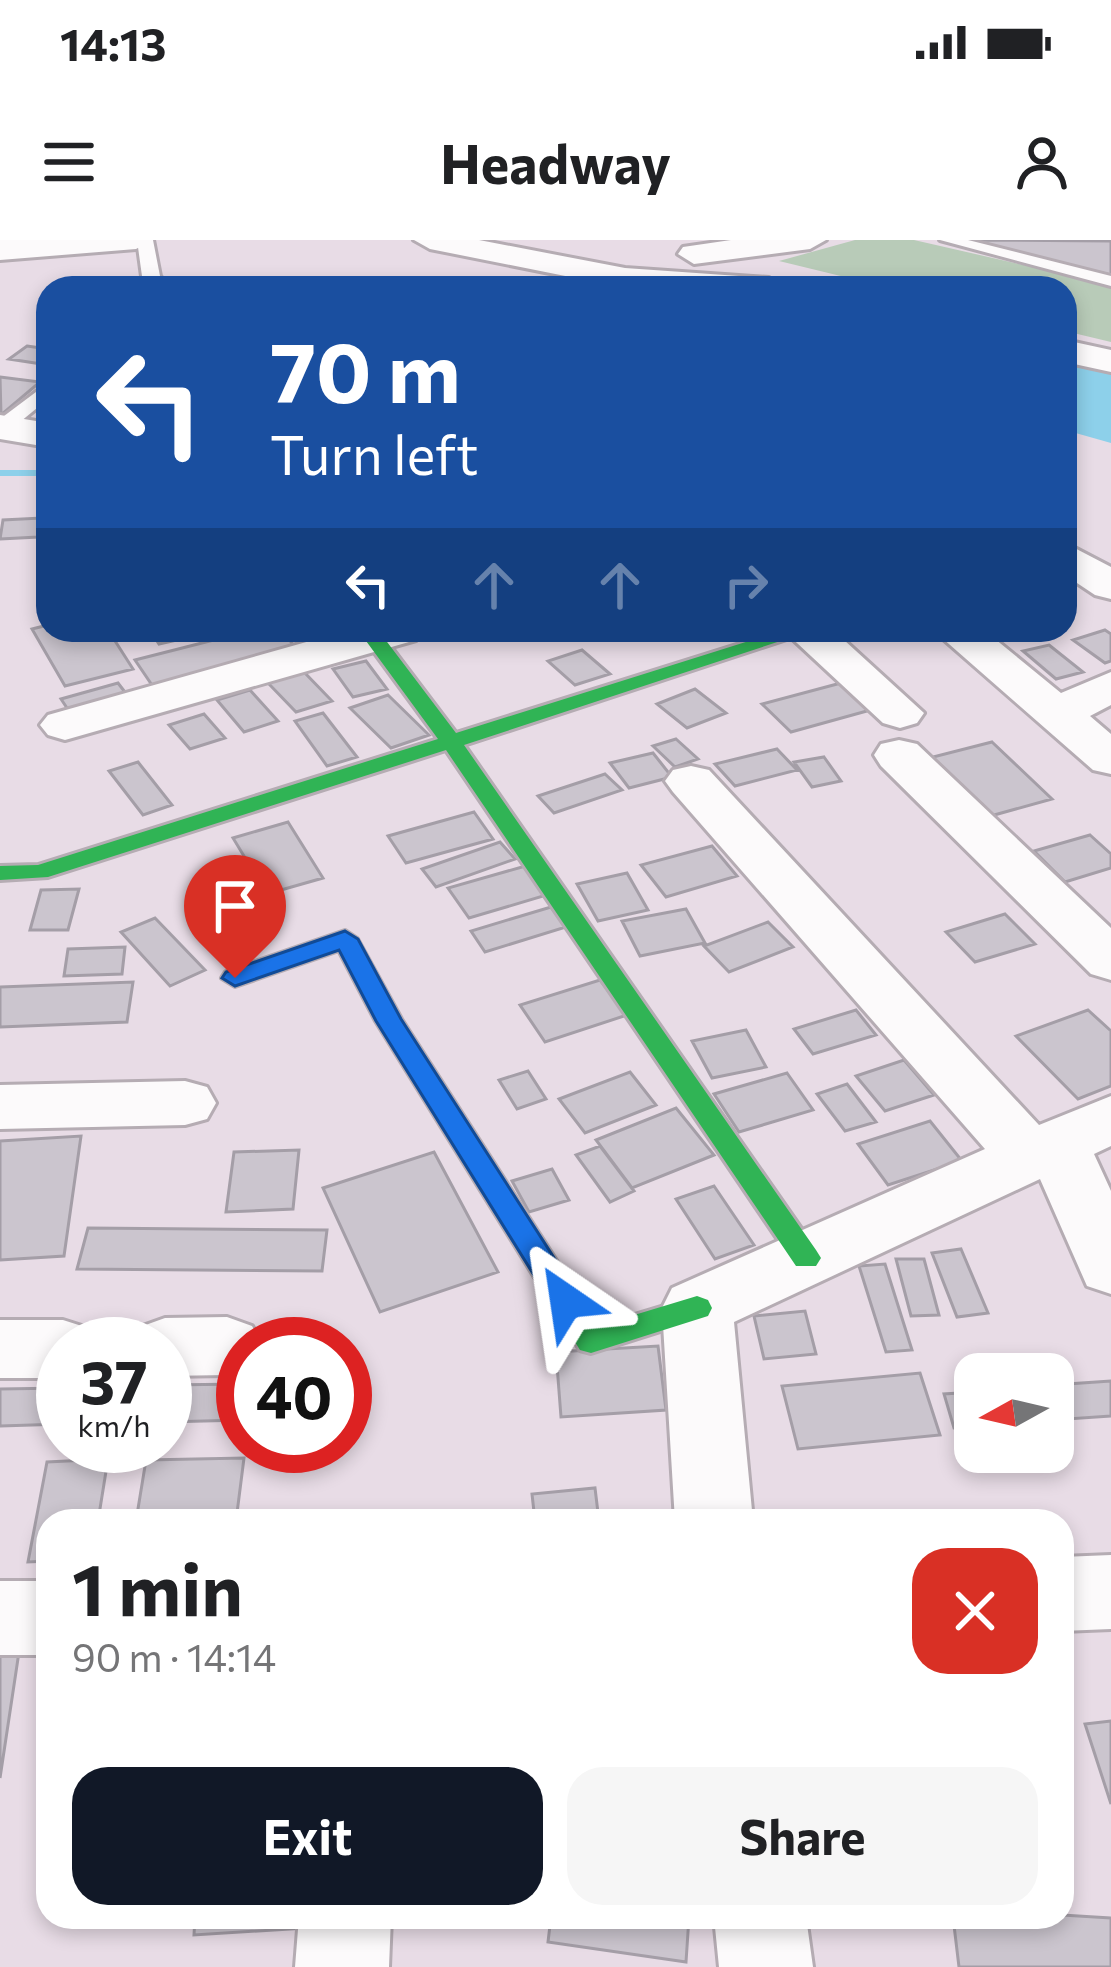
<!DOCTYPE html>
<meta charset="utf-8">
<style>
body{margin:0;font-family:Commissioner,sans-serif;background:#f6f6f6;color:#202124;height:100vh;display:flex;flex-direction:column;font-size:45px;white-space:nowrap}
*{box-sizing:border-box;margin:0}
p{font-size:39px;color:#757577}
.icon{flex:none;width:66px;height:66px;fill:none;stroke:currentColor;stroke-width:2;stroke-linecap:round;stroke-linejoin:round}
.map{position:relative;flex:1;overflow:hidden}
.sheet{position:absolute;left:36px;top:1269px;width:1038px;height:420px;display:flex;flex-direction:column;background:#fff;border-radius:36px;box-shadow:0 6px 18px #0003}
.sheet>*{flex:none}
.guide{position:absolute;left:36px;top:36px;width:1041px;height:366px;border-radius:36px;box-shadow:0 6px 18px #0003;background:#1a4fa0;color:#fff;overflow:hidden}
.needle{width:78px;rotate:262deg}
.buttons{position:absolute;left:954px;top:1113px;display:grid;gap:24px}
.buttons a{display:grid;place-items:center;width:120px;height:120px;border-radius:24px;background:#fff;box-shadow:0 6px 18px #0003;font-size:60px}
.speed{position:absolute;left:36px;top:1077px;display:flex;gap:24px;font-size:60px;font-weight:700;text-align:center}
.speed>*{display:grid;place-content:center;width:156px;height:156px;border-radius:50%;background:#fff;box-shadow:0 6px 18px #0003;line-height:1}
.speed small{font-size:30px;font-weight:400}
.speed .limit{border:18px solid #d22;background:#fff;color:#111}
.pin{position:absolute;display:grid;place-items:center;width:102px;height:102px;color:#fff;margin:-123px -51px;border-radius:50% 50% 50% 0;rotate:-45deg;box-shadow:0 0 12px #0007}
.pin .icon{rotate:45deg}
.me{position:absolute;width:132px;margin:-66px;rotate:328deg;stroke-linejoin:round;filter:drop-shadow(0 0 9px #0008)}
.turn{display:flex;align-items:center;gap:42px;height:252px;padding:0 36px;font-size:54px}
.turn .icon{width:156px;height:156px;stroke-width:2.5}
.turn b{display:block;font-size:84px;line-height:102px}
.lanes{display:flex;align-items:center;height:114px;padding:0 36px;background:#0003;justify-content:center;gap:60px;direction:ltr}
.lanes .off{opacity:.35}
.round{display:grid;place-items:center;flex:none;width:126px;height:126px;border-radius:36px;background:#f6f6f6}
.overview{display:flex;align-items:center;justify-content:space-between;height:204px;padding:0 36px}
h1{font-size:72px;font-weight:700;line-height:90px}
.action{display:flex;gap:24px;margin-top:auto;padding:24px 36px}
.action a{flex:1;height:138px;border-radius:36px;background:#111827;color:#fff;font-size:48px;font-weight:700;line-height:138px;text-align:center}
.action a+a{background:#f6f6f6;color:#202124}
.status{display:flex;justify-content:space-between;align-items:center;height:84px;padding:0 60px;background:#fff;direction:ltr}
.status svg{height:33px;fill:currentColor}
header{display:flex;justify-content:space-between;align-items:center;height:156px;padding:0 36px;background:#fff;font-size:54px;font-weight:700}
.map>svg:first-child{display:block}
</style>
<div class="status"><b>14:13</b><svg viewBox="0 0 49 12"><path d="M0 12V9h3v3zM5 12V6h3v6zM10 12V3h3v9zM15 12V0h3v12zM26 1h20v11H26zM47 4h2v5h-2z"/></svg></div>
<header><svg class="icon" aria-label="menu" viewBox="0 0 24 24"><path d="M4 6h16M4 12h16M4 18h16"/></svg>Headway<svg class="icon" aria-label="person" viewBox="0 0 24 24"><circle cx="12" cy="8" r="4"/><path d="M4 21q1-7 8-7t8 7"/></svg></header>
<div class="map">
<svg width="1111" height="1727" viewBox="0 0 1111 1727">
<rect width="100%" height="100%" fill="#e8dce6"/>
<path fill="#b8cbb8" d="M855 0H914L1111 45V102L1065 91V48H890L779 21Z"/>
<path fill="#8dd0ea" d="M1065 122 1111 128V203L1065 190Z"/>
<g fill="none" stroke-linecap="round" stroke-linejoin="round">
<path fill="#8dd0ea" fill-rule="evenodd" d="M0 230H48V236H0Z"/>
</g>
<path fill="#cbc5ce" stroke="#a49ea7" stroke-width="3" d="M983 0 1111 1V35L977 4Z
M27 106 48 109V125L9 119Z
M0 137 40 142 1 175Z
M41 278 38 297 0 299 3 280Z
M48 385V390H108L133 429 65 446 32 389Z
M150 390H221L159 404Z
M253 390H282L298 411 154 448 135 420Z
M1105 390 1111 394V421L1105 423 1073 400Z
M1049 405 1083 432 1056 439 1023 411Z
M582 410 610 434 575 445 548 421Z
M366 421 387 449 353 457 333 429Z
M303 431 332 461 296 472 268 443Z
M856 439 885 466 791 492 762 464Z
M118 443 131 460 73 477 61 459Z
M695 449 726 473 687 488 657 464Z
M250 450 278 481 244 492 217 460Z
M388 455 429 495 391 508 350 468Z
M323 473 357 517 327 526 295 481Z
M204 474 225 498 190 509 169 485Z
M676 499 698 519 675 527 653 506Z
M992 502 1052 559 987 577 929 518Z
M777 509 797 530 735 546 715 524Z
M653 513 672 537 629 548 610 523Z
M824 517 841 541 812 547 794 522Z
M138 522 172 565 143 575 109 531Z
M605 534 622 550 554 573 538 556Z
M474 572 493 599 406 623 388 596Z
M288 582 323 638 267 654 233 598Z
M1090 595 1111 614V628L1065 642 1034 611Z
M500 602 515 619 436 647 422 629Z
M712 606 737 636 666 657 641 625Z
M529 625 550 654 469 678 448 648Z
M627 633 648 670 598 681 577 644Z
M79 649 68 690H30L41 650Z
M551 667 566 687 485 712 471 691Z
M686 669 705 703 640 716 622 681Z
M1005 674 1035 704 975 722 946 692Z
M155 678 205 730 170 746 121 692Z
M768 682 793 707 729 732 704 706Z
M125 707 122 734 64 736 68 709Z
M600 740 627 775 545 802 520 765Z
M133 742 127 782 0 787V747Z
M856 770 876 795 813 814 794 789Z
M1088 770 1111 791V846L1078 859 1016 796Z
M746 790 766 827 712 838 692 801Z
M904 820 934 855 885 871 856 836Z
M528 831 546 859 517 869 499 840Z
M630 832 656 865 585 893 559 859Z
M787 833 813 870 739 892 714 854Z
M847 844 876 882 845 891 817 854Z
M676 868 714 915 632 948 596 900Z
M930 881 962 921 888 945 858 904Z
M81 896 64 1016 0 1020V901Z
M600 906 634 951 610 962 576 915Z
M299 910 293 969 226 972 234 912Z
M434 912 498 1032 380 1072 323 948Z
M552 929 569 960 529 972 512 941Z
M714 946 754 1005 715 1019 676 959Z
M88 988 327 990 322 1031 77 1029Z
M961 1009 988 1073 957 1077 932 1013Z
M896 1019H924L939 1075 911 1076Z
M885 1024 912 1110 886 1112 859 1026Z
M805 1071 816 1114 764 1119 754 1076Z
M658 1106 666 1170 561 1177 556 1112Z
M920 1133 940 1195 798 1209 782 1146Z
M1111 1141V1176L1053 1180V1145Z
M243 1144V1180L165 1182V1145Z
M63 1148V1184L0 1186V1149Z
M975 1152V1187L954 1188 944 1154Z
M244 1218 236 1281H136L146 1220Z
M108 1219 98 1281H48V1321L28 1322 47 1222Z
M595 1248 599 1281H535L532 1254Z
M22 1392 0 1538V1394Z
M1111 1481V1564L1085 1484Z
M1062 1675 1111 1678V1727H959L953 1677Z
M195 1677H337V1686L194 1695Z
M551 1677H689L686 1722 548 1702Z"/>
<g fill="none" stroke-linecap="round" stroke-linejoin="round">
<g stroke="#b5acb3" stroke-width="6">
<path id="lane" d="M137 0H153L160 36 168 48H150L142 36Z
M940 0H968L1111 36V46Z
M48 143V159L9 191 0 193V179Z"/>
</g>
<g stroke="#b5acb3" stroke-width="6">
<path id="street" d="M0 0H152L136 9 0 20Z
M414 0H479L625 28 769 38 786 48H625L430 9Z
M731 0H826L810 9 694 24 678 14 683 7Z
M1065 100 1111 110V132L1065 122Z
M0 175 48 183V207L0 199Z
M1065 303 1111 327V359L1095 355 1065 335Z
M349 390H423L416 400 65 500 48 495 40 485 48 475Z
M783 390H833L924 473 917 483 900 488 883 483Z
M933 390H984L1061 453 1111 432V465L1090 476 1111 494V534L1093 530Z
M899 500 917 504 1111 688V740L1091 734 881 526 874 515 881 504Z
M691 526 709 530 1039 885 1111 856V906L1094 914 1111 951V1054L1087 1046 1040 939 734 1082 753 1281H675L662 1068 672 1048 985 909 673 552 665 541 673 530Z
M185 841 207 847 216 863 207 879 185 885 0 889V845Z
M227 1077 252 1086 262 1104H243V1130L227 1135 165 1136V1104H131L140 1087 165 1078Z
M0 1080H63L88 1088 96 1104H63V1138H0Z
M1111 1315V1389L1062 1391V1317Z
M0 1341H48V1415H0Z
M299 1677H391L389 1727H295Z
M714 1677H806L813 1727H719Z"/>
</g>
<g stroke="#b5acb3" stroke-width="6">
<path id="fast" d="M358 390H378L456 493 784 390H814L464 505 816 1010 821 1018 816 1026H796L446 510 48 637 0 640V626L38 625 438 499Z
M345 691 357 699 401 779 598 1086 697 1056 708 1060 712 1068 708 1076 591 1113 580 1110 376 781 339 710 235 746 222 738 226 732Z"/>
</g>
<use href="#lane" fill="#fcfafb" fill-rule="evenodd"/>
<use href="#street" fill="#fcfafb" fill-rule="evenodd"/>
<use href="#fast" fill="#30b455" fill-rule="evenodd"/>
</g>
<path fill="#1a73e8" stroke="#114b97" stroke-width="3" d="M345 691 358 699 401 779 576 1052 581 1061 576 1069H555L376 781 339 710 235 746 222 738 226 732Z"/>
</svg>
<div class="buttons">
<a><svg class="needle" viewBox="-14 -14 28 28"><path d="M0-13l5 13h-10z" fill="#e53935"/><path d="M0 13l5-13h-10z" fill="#757577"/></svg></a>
</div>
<div class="speed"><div>37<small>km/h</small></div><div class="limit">40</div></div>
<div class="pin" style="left:235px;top:738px;background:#d93025"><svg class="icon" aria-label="arrive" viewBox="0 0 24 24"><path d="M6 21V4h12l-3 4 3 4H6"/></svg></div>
<svg class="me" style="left:566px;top:1061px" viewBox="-20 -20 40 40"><path d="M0-17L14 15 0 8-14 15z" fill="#1a73e8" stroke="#fff" stroke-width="4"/></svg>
<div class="guide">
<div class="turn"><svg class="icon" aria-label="left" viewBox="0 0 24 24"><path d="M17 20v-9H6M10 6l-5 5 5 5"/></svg><div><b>70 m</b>Turn left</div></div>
<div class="lanes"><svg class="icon" aria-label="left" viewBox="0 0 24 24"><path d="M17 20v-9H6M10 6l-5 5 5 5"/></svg><svg class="icon off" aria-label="ahead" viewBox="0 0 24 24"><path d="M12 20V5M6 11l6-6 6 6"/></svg><svg class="icon off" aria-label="ahead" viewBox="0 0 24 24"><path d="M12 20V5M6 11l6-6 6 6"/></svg><svg class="icon off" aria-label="right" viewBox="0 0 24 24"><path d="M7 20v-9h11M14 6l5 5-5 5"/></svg></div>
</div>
<section class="sheet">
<div class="overview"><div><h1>1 min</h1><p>90 m · 14:14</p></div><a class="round" style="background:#d93025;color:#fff"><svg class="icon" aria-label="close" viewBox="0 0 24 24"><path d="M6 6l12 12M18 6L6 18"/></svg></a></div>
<div class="action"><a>Exit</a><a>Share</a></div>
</section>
</div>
